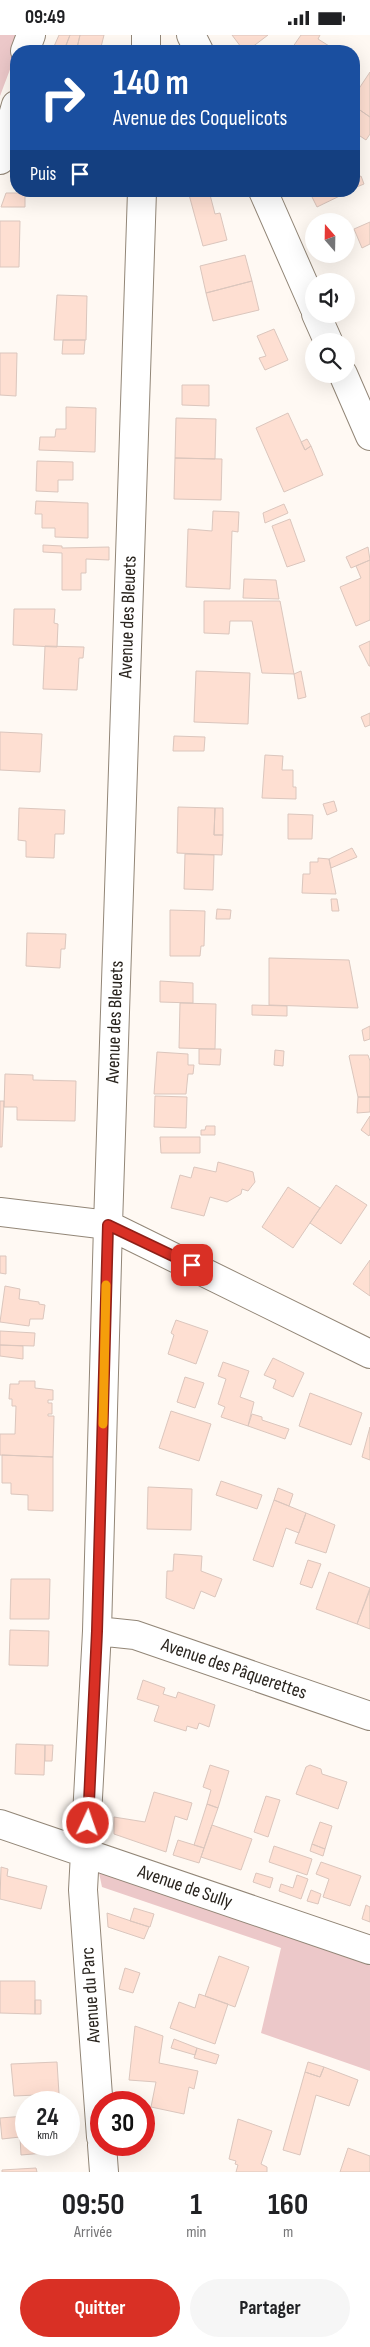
<!DOCTYPE html>
<html lang="fr">
<meta charset="utf-8">
<style>
body{margin:0;font-family:"Sofia Sans Condensed",sans-serif;background:#f6f6f6;color:#202124;height:100vh;display:flex;flex-direction:column;font-size:19px;white-space:nowrap}
*{box-sizing:border-box;margin:0}
p{font-size:16px;color:#757577}
.icon{flex:none;width:28px;height:28px;fill:none;stroke:currentColor;stroke-width:2;stroke-linecap:round;stroke-linejoin:round}
.map{position:relative;height:2137px;overflow:hidden}
.drawer{display:flex;flex-direction:column;background:#fff;flex:1}
.drawer>*{flex:none}
.top-card{position:absolute;left:10px;top:10px;width:350px;height:152px;border-radius:20px;box-shadow:0 5px 20px #0002;background:#1a4fa0;color:#fff;overflow:hidden}
.needle{width:32px;rotate:340deg}
.fabs{position:absolute;left:305px;top:178px;display:grid;gap:10px}
.fabs a{display:grid;place-items:center;width:50px;height:50px;border-radius:50%;background:#fff;box-shadow:0 5px 20px #0002;font-size:25px}
.speed{position:absolute;left:15px;top:2056px;display:flex;gap:10px;font-size:25px;font-weight:700;text-align:center}
.speed>*{display:grid;place-content:center;width:65px;height:65px;border-radius:50%;background:#fff;box-shadow:0 5px 20px #0002;line-height:1}
.speed small{font-size:12px;font-weight:400}
.speed .limit{border:8px solid #d22;background:#fff;color:#111}
.pin{position:absolute;display:grid;place-items:center;width:42px;height:42px;color:#fff;margin:-21px;border-radius:10px;box-shadow:0 2px 8px #0006}
.me{position:absolute;width:55px;margin:-28px;rotate:3deg;stroke-linejoin:round;filter:drop-shadow(0 0 4px #0008)}
.turn{display:flex;align-items:center;gap:18px;height:105px;padding:0 20px;font-size:22px}
.turn .icon{width:65px;height:65px;stroke-width:2.5}
.turn b{display:block;font-size:35px;line-height:42px}
.then{display:flex;align-items:center;height:48px;padding:0 20px;background:#0003;gap:10px;font-size:19px}
.eta{display:flex;justify-content:space-evenly;align-items:center;height:85px;text-align:center}
.eta b{font-size:30px;font-weight:700;line-height:35px}
.button{display:flex;gap:10px;margin-top:auto;padding:10px 20px}
.button a{flex:1;height:58px;border-radius:30px;background:#d93025;color:#fff;font-size:20px;font-weight:700;line-height:58px;text-align:center}
.button a+a{background:#f6f6f6;color:#202124}
.status{display:flex;justify-content:space-between;align-items:center;height:35px;padding:0 25px;background:#fff;direction:ltr}
.status svg{height:14px;fill:currentColor}
.map>svg:first-child{display:block}
</style>
<div class="status"><b>09:49</b><svg viewBox="0 0 49 12"><path d="M0 12V9h3v3zM5 12V6h3v6zM10 12V3h3v9zM15 12V0h3v12zM26 1h20v11H26zM47 4h2v5h-2z"/></svg></div>
<div class="map">
<svg width="370" height="2137" viewBox="0 0 370 2137">
<rect width="100%" height="100%" fill="#fff9f3"/>
<path fill="#ecc8c9" d="M0 0H23L0 61Z
M98 1833 370 1928V2036L261 1998 281 1913 102 1852Z"/>
<path fill="#fedfd2" stroke="#dbc6bd" d="M59 0H70L64 16H52Z
M70 0H80L77 13 66 10Z
M80 0H104L100 16 77 13Z
M232 0H268L247 16H244Z
M301 0H320L318 4 337 16H290Z
M370 37V82L354 71V61Z
M354 71 370 82V99L366 105 354 97Z
M361 141 364 149 354 153V144Z
M188 156H209L215 179 220 178 227 205 203 211Z
M309 156H350L317 172Z
M6 158H25V172H1Z
M0 186H20L19 232H0Z
M370 187V209L362 213 354 194Z
M245 220 252 246 206 258 200 231Z
M252 246 259 275 213 286 206 258Z
M57 260 87 261 86 305H54Z
M274 294 288 325 265 335 259 323 266 321 257 301Z
M63 305H85L84 319H62Z
M0 318H17L16 361 0 360Z
M182 350H209V371L182 370Z
M66 372 96 373 95 417 39 415 40 402H55L56 394H66Z
M288 378 305 415 311 411 323 440 284 457 256 393Z
M176 383 216 384 215 424 175 423Z
M307 404 311 411 305 415 301 407Z
M175 423 222 424 221 465 174 464Z
M37 426 73 427V445H58V457L36 456Z
M36 466 88 468V503L55 502V493H42V479H35Z
M284 469 288 478 265 488 263 478Z
M213 476 239 477 238 497 232 496 230 554 186 552 188 494 212 496Z
M290 484 305 526 287 532 272 491Z
M43 510 62 511V513L109 512V525L86 524V538H81V555H62V518L43 517Z
M368 512 370 525 351 533 346 522Z
M370 525V585L356 591 340 552 361 543 356 531Z
M244 544 276 545 279 564 243 563Z
M204 566H280L294 639 262 638 252 586H230L229 599 204 598Z
M14 574H55L54 588 58 589 57 612 13 610Z
M370 606V631H369L359 611Z
M45 611 84 612 83 623H79L77 655 43 654Z
M196 636 250 638 248 689 194 687Z
M301 636 306 662 298 664 294 639Z
M370 678V690L365 692 361 682Z
M0 697 42 699 40 737 0 735Z
M174 701 205 702 204 716H173Z
M265 720 283 721 282 735H293V752H296V764L262 763Z
M334 766 337 776 327 780 323 769Z
M178 772 215 773 214 800H223L222 820 177 818Z
M19 773 65 775 64 799H55L54 823 26 822V806L18 805Z
M215 773H223V800H214Z
M288 779 313 780 312 804H288Z
M352 813 357 822 331 833 329 824Z
M185 819 214 820 213 855 184 854Z
M318 823 329 824 336 859 302 858 303 839H310V827H318Z
M331 864H337L339 876H332Z
M217 874 231 875 230 884H216Z
M170 875 205 876 204 911H201L200 921H170Z
M27 898 66 899 65 914H61L60 933 26 931Z
M269 923 349 925 358 973 269 970Z
M160 946 193 948V968L160 967Z
M180 968 216 969 215 1014 179 1013Z
M252 970 287 971V981L252 980Z
M370 991V1004L364 1006 362 995Z
M199 1014H221L220 1030 199 1029Z
M275 1015 284 1016 283 1031 274 1030Z
M157 1017 188 1019V1030H194L193 1039H188L186 1059H154Z
M350 1020H368L370 1026V1062H358L349 1021Z
M5 1039 33 1040V1045L76 1046 75 1086 17 1085V1072H4Z
M155 1061 187 1062 186 1093 154 1092Z
M358 1062H370V1077L357 1078Z
M0 1066H4L2 1112H0Z
M370 1081V1099L369 1101 361 1095Z
M206 1091H215V1100H201V1095H205Z
M160 1102H200V1118H161Z
M218 1127 253 1137 255 1147 248 1156 242 1154 241 1159 227 1167 210 1162 204 1181 171 1173 180 1140 191 1143 194 1132 216 1137Z
M336 1150 367 1170 341 1209 310 1188Z
M288 1152 320 1173 293 1213 262 1192Z
M0 1221H6V1239L0 1238Z
M370 1225V1261L353 1249Z
M5 1251 20 1254 19 1264 39 1267V1269L45 1270 43 1284H30L29 1291 0 1287Z
M176 1285 208 1296 196 1329 168 1319 174 1300 171 1298Z
M0 1296 35 1298 34 1311 0 1310Z
M0 1310 23 1311V1324L0 1321Z
M273 1323 304 1338 293 1362 273 1353 276 1345 264 1340Z
M223 1327 249 1336 240 1362 254 1367 248 1391 221 1382 225 1372 218 1369 226 1344 218 1341Z
M185 1342 204 1348 195 1373 177 1367Z
M19 1346H35V1353L53 1355V1365H48V1368H52V1379H48V1381H54L53 1422 0 1420V1399H15L16 1371H12V1364H9L10 1349H19Z
M310 1358 362 1378 351 1410 299 1391Z
M171 1376 211 1389 199 1426 159 1413Z
M252 1379 262 1382V1385L289 1394 285 1404 248 1391Z
M370 1392V1425L362 1422Z
M2 1420 53 1422V1476L28 1475V1460L11 1459V1448H2Z
M221 1446 262 1460 257 1474 216 1460Z
M148 1452 192 1454 191 1495 147 1494Z
M278 1453 293 1459 289 1471 274 1465Z
M274 1465 306 1478 299 1498 286 1493 273 1532 253 1525Z
M306 1478 335 1490 326 1518 295 1508Z
M174 1519 202 1521 201 1536 222 1544 215 1562 201 1556 194 1574 166 1563 167 1536H173Z
M308 1525 321 1529 312 1553 300 1549Z
M329 1537 370 1553 357 1589 316 1574Z
M11 1544H50L49 1584H10Z
M370 1555V1594L357 1589Z
M10 1595 49 1596 48 1631 9 1630Z
M143 1645 165 1653 163 1659 176 1663 178 1657 215 1670 209 1692 199 1688 197 1694 187 1691 186 1696 154 1686 159 1671 137 1664Z
M16 1709 45 1710 44 1740 15 1739Z
M45 1710H53L52 1726H45Z
M210 1730 229 1736 218 1773 207 1769 211 1755 203 1752Z
M310 1730 321 1734 322 1739 347 1747 338 1774 296 1759 306 1732Z
M154 1757 192 1768 187 1785 175 1781 166 1817 114 1799V1782L145 1787Z
M266 1761 280 1765 268 1802 254 1797Z
M207 1769 218 1773 204 1813 194 1810Z
M320 1787 332 1791 325 1814 312 1809Z
M212 1790 252 1804 241 1835 201 1822Z
M178 1805 204 1813 199 1828 173 1820Z
M312 1809 325 1814 323 1821 310 1816Z
M274 1811 312 1824 307 1840 269 1827Z
M321 1827 361 1841 350 1871 323 1862 329 1844 316 1839Z
M1 1832 8 1834 7 1841 47 1851 41 1874 0 1864Z
M256 1838 273 1843 270 1853 253 1847Z
M297 1840 308 1844 301 1864 279 1856 281 1849 293 1853Z
M311 1855 321 1859 318 1869 307 1866Z
M366 1870 370 1872V1887L362 1884Z
M134 1873 154 1879 150 1892 130 1886Z
M107 1878 149 1892 144 1904 108 1892Z
M219 1921 249 1932 235 1972 205 1961Z
M125 1933 140 1938 133 1958 119 1954Z
M0 1946H35V1979L0 1978Z
M199 1959 228 1969 215 2009 170 1993 179 1967 195 1973Z
M35 1965H41V1979H35Z
M135 1991 163 2001 159 2028 198 2036 194 2054 189 2052 184 2079 151 2072 156 2047 129 2045Z
M174 2004 197 2013 195 2020 171 2013Z
M197 2013 219 2020 216 2029 194 2023Z
M57 2027 59 2059 14 2061 11 2029Z
M308 2027 324 2032 320 2042 305 2037Z
M324 2032 358 2045 349 2071 316 2060 300 2120 283 2115 305 2037 320 2042Z
M26 2081V2110H55L56 2117 21 2120 20 2102 2 2104 0 2083Z
M238 2084 272 2096 261 2129 267 2132V2137H236L238 2130 235 2129 236 2126 229 2124Z
M348 2113 370 2121V2137H340Z
M36 2133 37 2137H2V2135Z"/>
<g fill="none" stroke-linecap="round" stroke-linejoin="round">
<g stroke="#928677" stroke-width="30">
<path id="minor" d="M191 0 199 16
M25 16 31 0
M146 16V0
M0 125 16 70
M263 156 314 272
M316 279 328 306
M343 339 370 401
M0 1177 108 1190 370 1319
M97 1596 135 1600 370 1681
M0 1789 370 1915
M101 2102 83 1855 97 1596 108 1190 142 156
M102 2110 104 2137"/>
</g>
<use href="#minor" stroke="#fff" stroke-width="28"/>
</g>
<g fill="none" stroke-linecap="round" stroke-linejoin="round">
<g stroke="#8d1f18" stroke-width="12">
<path id="route" d="M88 1788 97 1596 108 1190 192 1230"/>
</g>
<use href="#route" stroke="#d93025" stroke-width="9"/>
<path stroke="#f59e0b" stroke-width="9" d="M103 1389 106 1250"/>
</g>
<g text-anchor="middle" dominant-baseline="central" stroke-width="4" stroke-linejoin="round" paint-order="stroke">
<g font-size="19" fill="#28231d" stroke="#fff">
<text transform="translate(128 582) rotate(-88)">Avenue des Bleuets</text>
<text transform="translate(115 987) rotate(-88)">Avenue des Bleuets</text>
<text transform="translate(234 1634) rotate(19)">Avenue des Pâquerettes</text>
<text transform="translate(185 1852) rotate(19)">Avenue de Sully</text>
<text transform="translate(91 1960) rotate(-94)">Avenue du Parc</text>
</g>
</g>
</svg>
<div class="fabs">
<a><svg class="needle" viewBox="-14 -14 28 28"><path d="M0-13l5 13h-10z" fill="#e53935"/><path d="M0 13l5-13h-10z" fill="#757577"/></svg></a>
<a><svg class="icon" aria-label="sound" viewBox="0 0 24 24"><path d="M4 9h4l5-4v14l-5-4H4zM17 9q2 3 0 6"/></svg></a>
<a><svg class="icon" aria-label="search" viewBox="0 0 24 24"><circle cx="10" cy="10" r="6"/><path d="M15 15l6 6"/></svg></a>
</div>
<div class="speed"><div>24<small>km/h</small></div><div class="limit">30</div></div>
<div class="pin" style="left:192px;top:1230px;background:#d93025"><svg class="icon" aria-label="arrive" viewBox="0 0 24 24"><path d="M6 21V4h12l-3 4 3 4H6"/></svg></div>
<svg class="me" style="left:88px;top:1788px" viewBox="-20 -20 40 40"><circle r="17" fill="#d93025" stroke="#fff" stroke-width="3"/><path d="M0-11L8 9 0 5-8 9z" fill="#fff"/></svg>
<div class="top-card">
<div class="turn"><svg class="icon" aria-label="right" viewBox="0 0 24 24"><path d="M7 20v-9h11M14 6l5 5-5 5"/></svg><div><b>140 m</b>Avenue des Coquelicots</div></div>
<div class="then">Puis<svg class="icon" aria-label="arrive" viewBox="0 0 24 24"><path d="M6 21V4h12l-3 4 3 4H6"/></svg></div>
</div>
</div>
<section class="drawer">
<div class="eta">
<div><b>09:50</b><p>Arrivée</p></div>
<div><b>1</b><p>min</p></div>
<div><b>160</b><p>m</p></div>
</div>
<div class="button"><a>Quitter</a><a>Partager</a></div>
</section>
